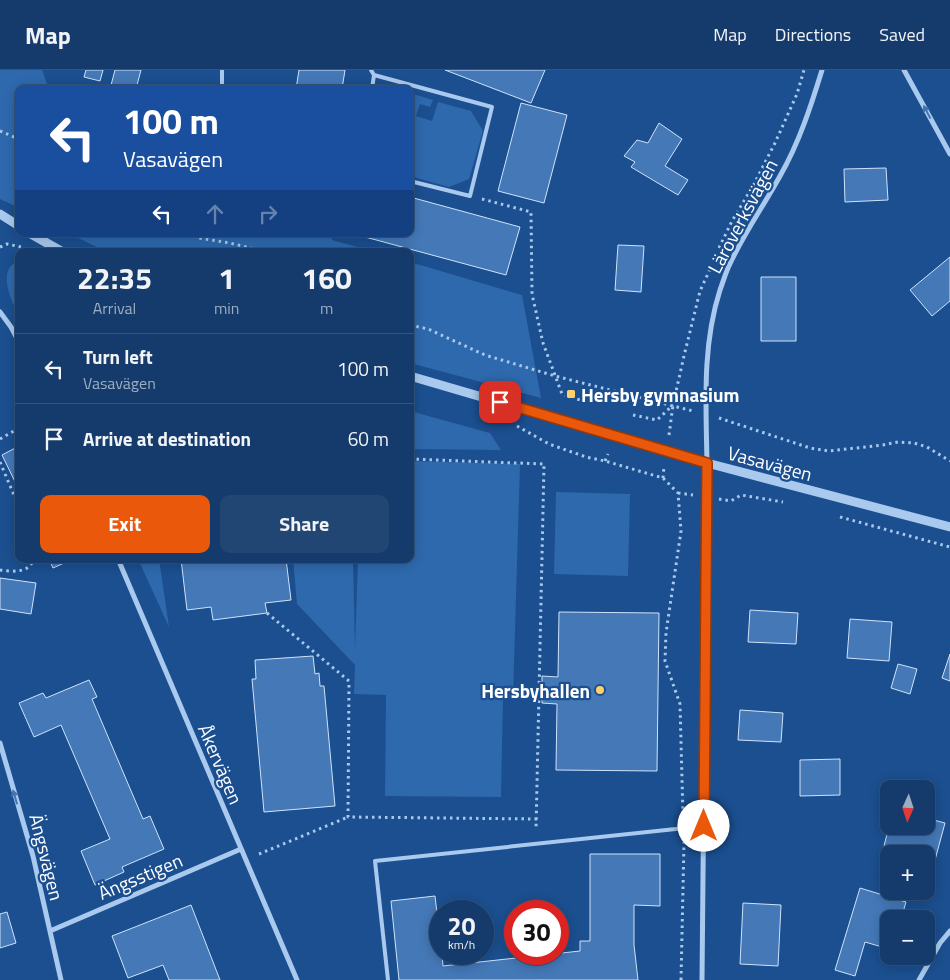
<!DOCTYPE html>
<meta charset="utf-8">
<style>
body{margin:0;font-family:"Titillium Web",sans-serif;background:#214673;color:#f1f3f6;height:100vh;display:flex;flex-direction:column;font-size:19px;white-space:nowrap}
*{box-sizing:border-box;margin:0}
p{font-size:16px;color:#9dadc1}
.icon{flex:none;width:28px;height:28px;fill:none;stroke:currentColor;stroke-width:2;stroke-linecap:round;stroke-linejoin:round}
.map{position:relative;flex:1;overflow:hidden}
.drawer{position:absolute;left:15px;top:178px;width:399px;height:315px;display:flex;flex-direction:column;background:#143b6b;border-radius:10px;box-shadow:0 2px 12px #0003,0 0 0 1px #33557e}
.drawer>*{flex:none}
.guide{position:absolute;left:15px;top:15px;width:399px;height:152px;border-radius:10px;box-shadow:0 2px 12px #0003,0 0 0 1px #33557e;background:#1a4fa0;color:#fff;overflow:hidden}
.needle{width:32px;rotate:183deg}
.fabs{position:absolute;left:880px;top:710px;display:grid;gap:10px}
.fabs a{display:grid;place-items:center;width:55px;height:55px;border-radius:10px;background:#143b6b;box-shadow:0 2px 12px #0003,0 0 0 1px #33557e;font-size:25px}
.speed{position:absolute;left:429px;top:830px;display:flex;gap:10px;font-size:25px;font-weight:700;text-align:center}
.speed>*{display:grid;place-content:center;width:65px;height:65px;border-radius:50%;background:#143b6b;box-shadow:0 2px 12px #0003,0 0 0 1px #33557e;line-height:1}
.speed small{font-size:12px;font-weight:400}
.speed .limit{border:8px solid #d22;background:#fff;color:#111}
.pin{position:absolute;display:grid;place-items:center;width:42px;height:42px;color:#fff;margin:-21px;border-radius:10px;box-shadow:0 2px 8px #0006}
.me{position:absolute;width:55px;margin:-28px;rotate:0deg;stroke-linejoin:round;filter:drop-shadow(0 0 4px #0008)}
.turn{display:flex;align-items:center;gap:18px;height:105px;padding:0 25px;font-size:22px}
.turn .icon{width:65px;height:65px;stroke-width:2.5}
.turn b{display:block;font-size:35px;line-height:42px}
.lanes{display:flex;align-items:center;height:48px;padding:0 25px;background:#0003;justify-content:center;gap:25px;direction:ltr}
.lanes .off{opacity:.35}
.eta{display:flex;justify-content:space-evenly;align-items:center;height:85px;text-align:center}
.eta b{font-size:30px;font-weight:700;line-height:35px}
.action{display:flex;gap:10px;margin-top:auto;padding:10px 25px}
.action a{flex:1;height:58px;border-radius:10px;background:#ea580c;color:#fff;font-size:20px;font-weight:700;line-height:58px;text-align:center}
.action a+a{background:#214673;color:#f1f3f6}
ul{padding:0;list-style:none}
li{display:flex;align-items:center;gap:15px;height:70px;padding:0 25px;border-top:1px solid #33557e}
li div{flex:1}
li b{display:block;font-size:19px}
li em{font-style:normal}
header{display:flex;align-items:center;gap:30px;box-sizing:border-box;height:70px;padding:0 25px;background:#143b6b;border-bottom:1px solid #33557e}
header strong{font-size:24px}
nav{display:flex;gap:28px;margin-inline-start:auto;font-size:18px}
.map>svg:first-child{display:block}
</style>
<header>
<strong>Map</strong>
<nav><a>Map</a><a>Directions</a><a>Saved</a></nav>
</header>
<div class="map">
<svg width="950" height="910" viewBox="0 0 950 910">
<rect width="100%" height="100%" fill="#1b4f8f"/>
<path fill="#2e69ad" d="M0 0H42L49 19H19V138L0 129Z
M410 23 433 30 430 37 420 34 416 46 432 51 438 32 471 41 483 61 469 109 449 117 410 106Z
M70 164H332V170L372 181H105Z
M410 192 522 225 541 328 410 293Z
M13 194 19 195V245C10 230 0 204 13 194Z
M410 341 490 363 501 380 410 379Z
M410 391 520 394 513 627H503L501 727 385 726 386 625 354 624 355 595 297 534 293 489H353L355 579 358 489H410Z
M556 422 630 424 628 506 554 504Z
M138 489H159L169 557Z"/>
<path fill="#4478b7" stroke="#cfe3fa" d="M86 0H103L100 11 84 7Z
M115 0H141L136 19H110Z
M299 0H345L342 19H296Z
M445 0H545L531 33Z
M521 33 567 45 544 133 498 121Z
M659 53 682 69 665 96 688 110 678 125 631 97 635 92 624 86 637 70 648 73Z
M886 98 888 130 845 132 844 99Z
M410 127 520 157 506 205 354 164H410Z
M618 175 644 176 641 222 615 220Z
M950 187V231L932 246 910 220Z
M761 207H796V271H761Z
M19 376V420L2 385Z
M49 489H73L53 498Z
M181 489H286L291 530 265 533 267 543 213 550 211 537 187 540Z
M0 508 36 513 31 544 0 539Z
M750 540 798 543 796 574 748 572Z
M559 542 659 543 657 701 556 700 557 634 542 633V606L558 607Z
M850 549 892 552 889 591 847 588Z
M950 584V611L942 608Z
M313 586 315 604 319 603 320 616H324L335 736 264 742 252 609H256L255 590Z
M898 594 917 599 910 624 891 618Z
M89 610 97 627 92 629 143 749 150 746 164 779 122 797 124 802 95 815 81 781 110 769 61 655 34 667 19 633 43 623 46 628Z
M740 640 783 643 781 672 738 670Z
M840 689V725L800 726V690Z
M926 748 945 753 935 790 926 788V784H912L884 776 889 756H926Z
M590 784H660V836L634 835V875L638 910H399L391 831 435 826 440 869V884H442L443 896 580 881V871H590Z
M860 818 906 832 901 849H889V879L865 872 855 906 835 900Z
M743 833 781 835 778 896 740 894Z
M191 835 220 910H169L163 895 128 908 112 866Z
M7 842 16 873 0 878V844Z"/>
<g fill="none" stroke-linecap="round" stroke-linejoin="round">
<path stroke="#a9c9ee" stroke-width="3" stroke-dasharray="2.5 4" stroke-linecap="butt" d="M0 61 19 69
M482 129 531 142 532 224 543 273 562 324 583 331
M187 164 199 168 230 173 263 181
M0 177 7 174 21 177
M719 178 732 151 753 116 775 73 797 24 804 0
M410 255 428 259 485 285 555 306 693 341
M633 345 657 350 673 335
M719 348 810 378 829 381 883 375 898 372 914 373 927 377 950 391
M517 356 549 374 586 387 605 391 663 408 678 423 681 461 666 563 665 591 680 634 683 746
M669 365 673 335 684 286 700 221 711 197
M0 369 19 358
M410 389 544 394 536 760
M605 391 608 384
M0 392 19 437
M663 408 664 396
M678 423 693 425
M719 429 731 431 741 425 783 432
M840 447 950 477
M0 500C12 502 31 503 33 489
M267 543 349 611 348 747 537 749
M259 784 348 747
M681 910 684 772"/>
<path stroke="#a9c9ee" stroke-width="4" d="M222 0V19
M371 0 374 5 372 19
M374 5 492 37 470 126 410 111
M388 910 375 791 704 756"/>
<path stroke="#a9c9ee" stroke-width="5" d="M904 0 950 84
M0 242 11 257 19 272
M118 489 297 910
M0 673 33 786 61 910
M50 861 241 779
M702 910 707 393C706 334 702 276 720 220 723 212 725 205 728 198 742 166 763 137 780 106 799 73 811 36 822 0
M919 910 940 873 950 861"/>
<path stroke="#a9c9ee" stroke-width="9" d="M0 144 19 156
M31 164 61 181
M410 306 707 393 950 457"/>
</g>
<defs><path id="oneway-solid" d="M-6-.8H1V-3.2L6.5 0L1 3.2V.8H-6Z" transform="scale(1.25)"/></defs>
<g fill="#4674ac">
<use href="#oneway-solid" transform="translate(927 42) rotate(-118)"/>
<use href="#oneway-solid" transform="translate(15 727) rotate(-106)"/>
</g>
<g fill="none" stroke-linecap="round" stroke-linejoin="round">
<g stroke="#983908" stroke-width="12">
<path id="route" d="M500 332 707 393 704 756"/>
</g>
<use href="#route" stroke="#ea580c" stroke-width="9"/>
</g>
<g fill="#ffd166" stroke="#1b4f8f" stroke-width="2">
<rect x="566" y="319" width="10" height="10" rx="2.5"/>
<circle cx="600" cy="620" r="5"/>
</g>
<g text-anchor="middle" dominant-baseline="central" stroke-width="4.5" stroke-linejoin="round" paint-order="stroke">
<g font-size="19" fill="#fff" stroke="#1b4f8f">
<text transform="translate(742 146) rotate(-62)">Läroverksvägen</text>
<text transform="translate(770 393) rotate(15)">Vasavägen</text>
<text transform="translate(221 694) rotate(67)">Åkervägen</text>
<text transform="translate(47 787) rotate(76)">Ängsvägen</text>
<text transform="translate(140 806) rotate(-23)">Ängsstigen</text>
</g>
<g font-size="19" font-weight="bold" fill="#fff" stroke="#1b4f8f" text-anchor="start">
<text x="581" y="324">Hersby gymnasium</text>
<text x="590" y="620" text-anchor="end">Hersbyhallen</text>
</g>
</g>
</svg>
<div class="fabs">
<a><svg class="needle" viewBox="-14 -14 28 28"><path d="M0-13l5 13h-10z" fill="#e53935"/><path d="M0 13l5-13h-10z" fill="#9dadc1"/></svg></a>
<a>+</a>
<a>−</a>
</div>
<div class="speed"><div>20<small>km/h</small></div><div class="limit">30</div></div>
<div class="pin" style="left:500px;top:332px;background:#d93025"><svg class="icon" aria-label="arrive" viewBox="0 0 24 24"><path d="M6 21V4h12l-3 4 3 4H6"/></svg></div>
<svg class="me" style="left:704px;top:756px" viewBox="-20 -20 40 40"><circle r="19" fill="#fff"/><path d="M0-13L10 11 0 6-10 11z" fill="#ea580c"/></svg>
<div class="guide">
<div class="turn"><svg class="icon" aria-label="left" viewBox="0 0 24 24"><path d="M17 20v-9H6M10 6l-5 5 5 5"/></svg><div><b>100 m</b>Vasavägen</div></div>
<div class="lanes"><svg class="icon" aria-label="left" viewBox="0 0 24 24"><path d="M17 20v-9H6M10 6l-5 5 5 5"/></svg><svg class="icon off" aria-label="ahead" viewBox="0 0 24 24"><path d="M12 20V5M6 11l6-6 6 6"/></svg><svg class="icon off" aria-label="right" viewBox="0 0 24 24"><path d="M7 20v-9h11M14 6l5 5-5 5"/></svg></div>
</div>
<section class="drawer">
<div class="eta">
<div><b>22:35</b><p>Arrival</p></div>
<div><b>1</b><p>min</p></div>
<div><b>160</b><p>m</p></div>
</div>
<ul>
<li><svg class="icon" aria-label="left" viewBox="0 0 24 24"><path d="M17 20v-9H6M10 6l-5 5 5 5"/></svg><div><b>Turn left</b><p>Vasavägen</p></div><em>100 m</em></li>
<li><svg class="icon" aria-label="arrive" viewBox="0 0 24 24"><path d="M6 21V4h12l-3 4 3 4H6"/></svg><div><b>Arrive at destination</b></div><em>60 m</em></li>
</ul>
<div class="action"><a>Exit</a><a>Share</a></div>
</section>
</div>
